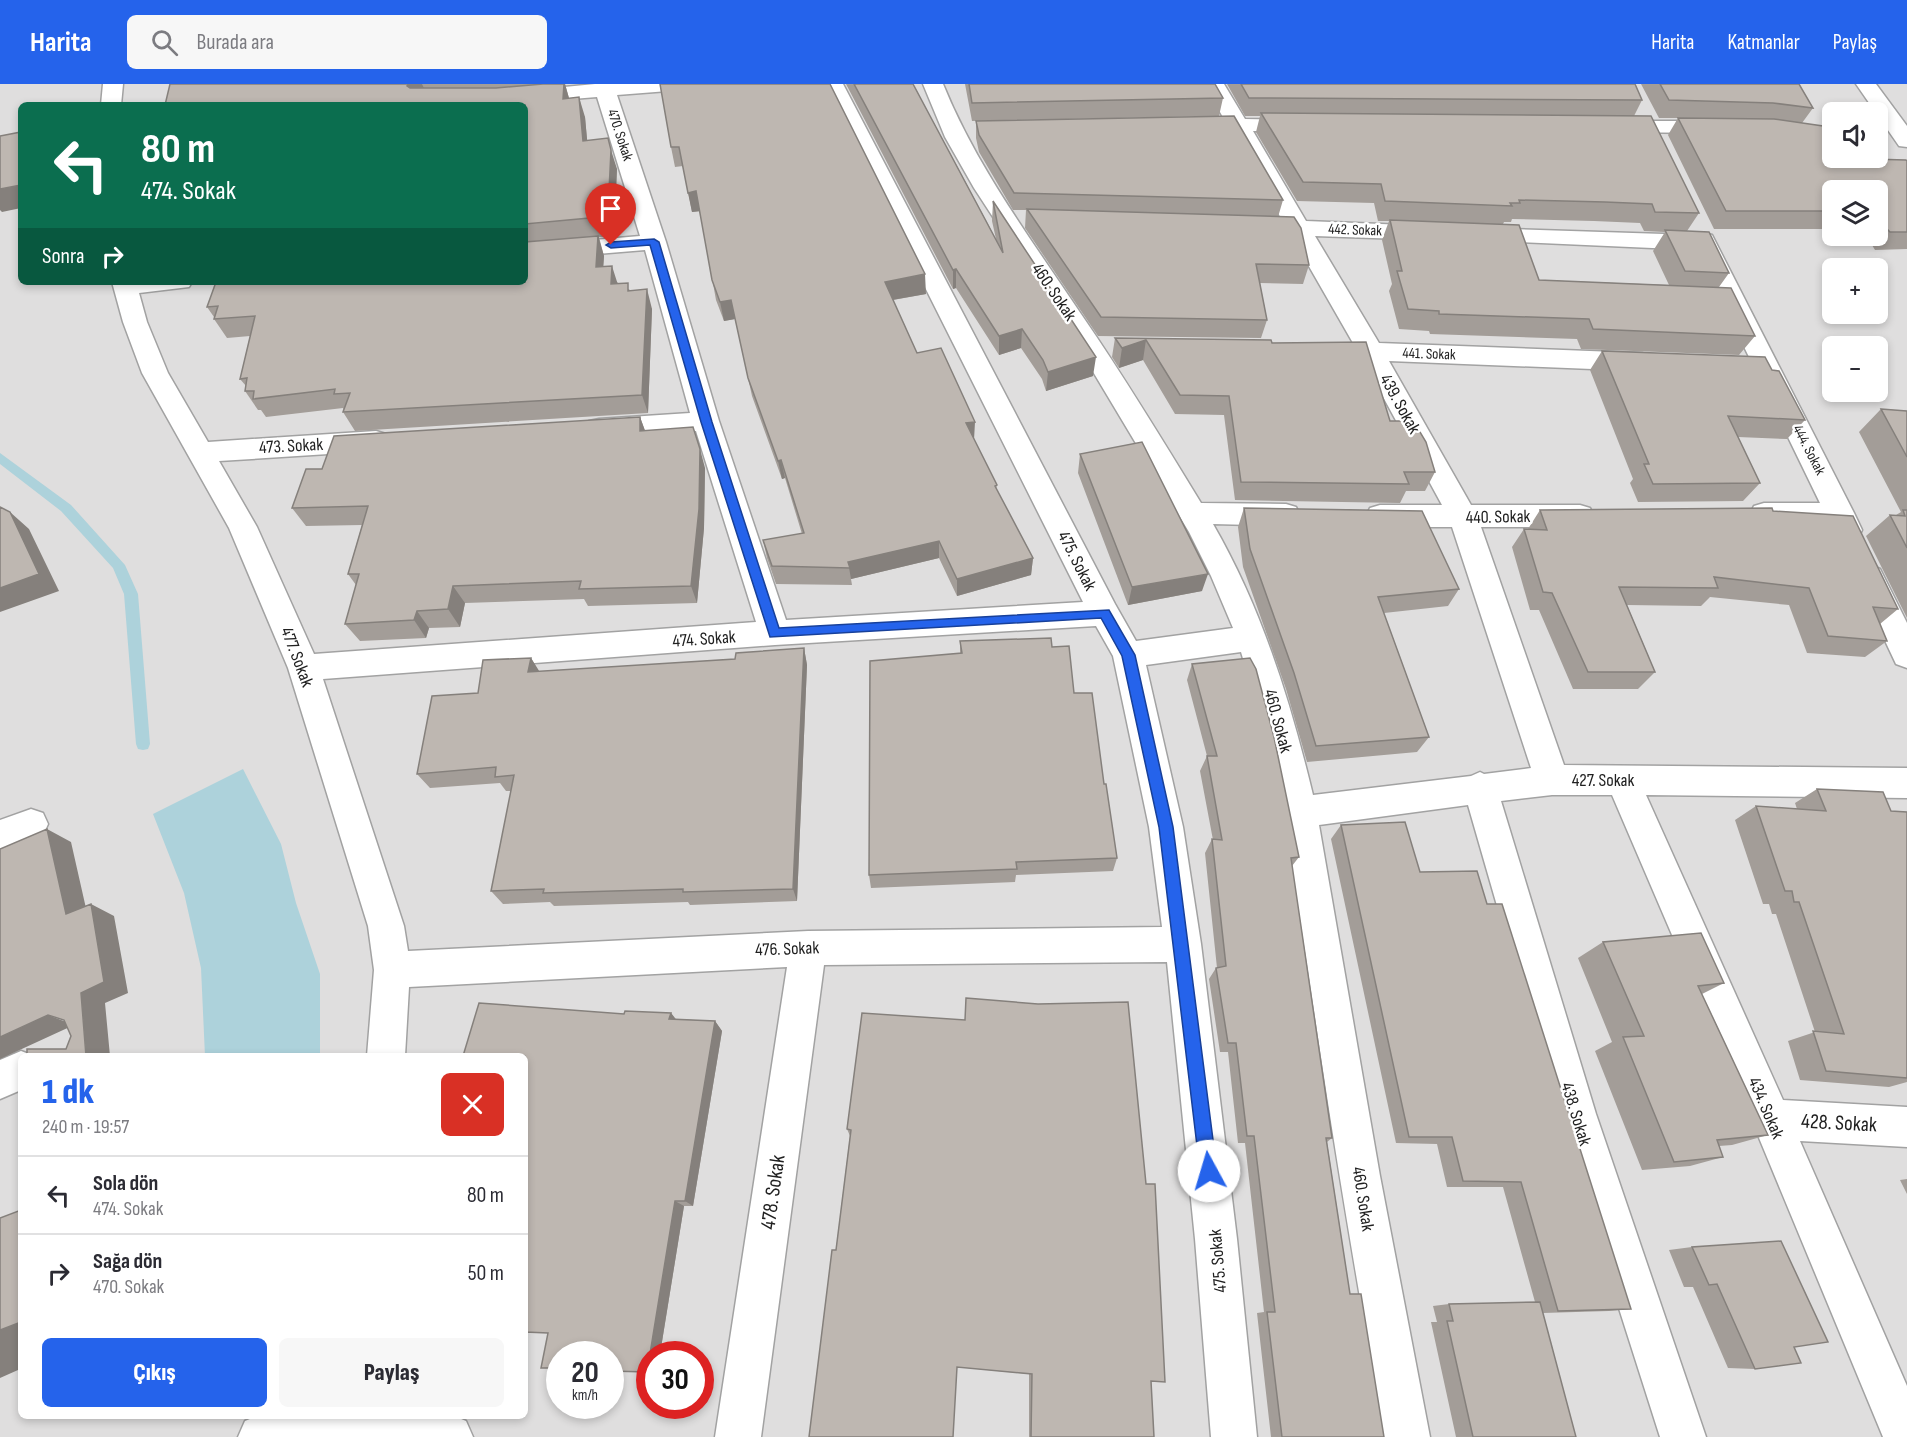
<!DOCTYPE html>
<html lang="tr">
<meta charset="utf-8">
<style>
body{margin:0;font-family:"Sofia Sans Condensed",sans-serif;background:#f7f7f7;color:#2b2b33;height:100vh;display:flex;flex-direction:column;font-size:22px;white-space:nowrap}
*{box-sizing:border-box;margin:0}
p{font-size:20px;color:#7c7c81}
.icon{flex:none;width:33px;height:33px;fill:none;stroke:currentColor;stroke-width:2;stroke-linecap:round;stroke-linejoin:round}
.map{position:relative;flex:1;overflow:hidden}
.details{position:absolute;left:18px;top:969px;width:510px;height:366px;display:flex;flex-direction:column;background:#fff;border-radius:9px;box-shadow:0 3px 9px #0003}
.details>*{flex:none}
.hud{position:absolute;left:18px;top:18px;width:510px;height:183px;border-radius:9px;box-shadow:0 3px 9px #0003;background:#0b6e4f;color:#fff;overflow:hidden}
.buttons{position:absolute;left:1822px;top:18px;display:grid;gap:12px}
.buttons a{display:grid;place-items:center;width:66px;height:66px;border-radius:9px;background:#fff;box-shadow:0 3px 9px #0003;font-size:30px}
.speed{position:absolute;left:546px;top:1257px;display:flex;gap:12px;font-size:30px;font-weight:700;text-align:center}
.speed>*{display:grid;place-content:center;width:78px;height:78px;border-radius:50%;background:#fff;box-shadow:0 3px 9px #0003;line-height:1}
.speed small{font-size:15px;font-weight:400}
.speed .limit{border:9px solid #d22;background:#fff;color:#111}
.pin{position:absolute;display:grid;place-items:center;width:51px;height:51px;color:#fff;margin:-62px -26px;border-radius:50% 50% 50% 0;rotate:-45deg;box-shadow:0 0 6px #0007}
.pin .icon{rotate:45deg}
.me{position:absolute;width:66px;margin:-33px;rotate:354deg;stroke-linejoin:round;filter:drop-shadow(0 0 4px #0008)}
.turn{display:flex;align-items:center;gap:21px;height:126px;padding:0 24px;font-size:27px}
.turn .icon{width:78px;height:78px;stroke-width:2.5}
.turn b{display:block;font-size:42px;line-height:51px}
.then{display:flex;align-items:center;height:57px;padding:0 24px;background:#0003;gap:12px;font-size:22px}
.round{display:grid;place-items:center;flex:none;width:63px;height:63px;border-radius:9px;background:#f7f7f7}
.head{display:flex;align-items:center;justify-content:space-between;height:102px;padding:0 24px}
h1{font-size:36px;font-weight:800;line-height:45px;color:#2563eb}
.action{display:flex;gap:12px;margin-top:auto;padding:12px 24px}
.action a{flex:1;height:69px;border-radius:9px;background:#2563eb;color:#fff;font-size:24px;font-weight:800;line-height:69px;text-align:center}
.action a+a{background:#f7f7f7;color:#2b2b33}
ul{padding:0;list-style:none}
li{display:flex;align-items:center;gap:18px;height:78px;padding:0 24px;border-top:2px solid #e1e1e2}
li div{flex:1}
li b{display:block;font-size:22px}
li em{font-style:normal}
header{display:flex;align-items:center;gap:36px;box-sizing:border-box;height:84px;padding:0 30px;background:#2563eb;color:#fff}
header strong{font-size:28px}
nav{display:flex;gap:33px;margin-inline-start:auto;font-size:21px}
.search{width:420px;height:54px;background:#f7f7f7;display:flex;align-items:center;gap:15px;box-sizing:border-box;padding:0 21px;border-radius:9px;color:#7c7c81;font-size:22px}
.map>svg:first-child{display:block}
</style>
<header>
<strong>Harita</strong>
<div class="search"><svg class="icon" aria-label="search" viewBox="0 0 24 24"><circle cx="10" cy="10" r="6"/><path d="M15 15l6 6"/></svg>Burada ara</div>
<nav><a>Harita</a><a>Katmanlar</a><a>Paylaş</a></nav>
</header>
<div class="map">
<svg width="1907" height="1353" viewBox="0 0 1907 1353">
<rect width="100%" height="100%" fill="#f1eee9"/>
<path fill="#dfdede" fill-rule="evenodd" d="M0 0H1907V1353H0ZM21 21H525V198H21ZM1833 28H1878V74H1833ZM1833 106H1878V152H1833ZM1833 184H1878V230H1833ZM1833 262H1878V308H1833ZM21 972H525V1332H21ZM560 1270H610V1322H560ZM650 1270H700V1322H650Z"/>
<path fill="#add2db" d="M243 685 281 760 296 819 320 890V972H205L201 884 184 809 153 730Z"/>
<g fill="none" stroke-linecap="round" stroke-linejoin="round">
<path fill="#add2db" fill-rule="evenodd" d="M0 369 71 421 125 481 138 510 150 660 148 665 143 666 138 665 136 660 124 510 113 484 61 427 0 380Z"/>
<g stroke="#a2a2a2" stroke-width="3">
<path id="minor" d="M103 0H123L121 21H101Z
M595 0H691L688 4 681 6 617 11 666 158 719 337 786 536 1083 518 823 0H843L1115 520 1136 557 1233 544 1211 492 1189 448 1083 271 974 104 945 53 923 0H943C977 84 1031 155 1081 230 1123 291 1162 355 1201 419L1286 420 1296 423 1300 431 1296 439 1286 442 1213 440C1262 525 1290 616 1313 711L1471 692 1480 688 1484 690 1531 684 1452 443H1380L1370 440 1366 432 1370 424 1380 421H1442L1363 276 1343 273 1339 267 1343 261 1353 259 1291 151 1271 148 1267 143 1271 138 1282 136 1231 47 1185 46 1182 41 1185 36 1224 35 1204 0H1224L1245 35 1312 36 1315 41 1312 46 1304 47H1253L1306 137 1431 142 1439 144 1443 149 1439 154 1431 156 1315 152 1379 259 1642 269 1651 272 1655 278 1651 284 1642 287 1389 277 1471 421H1580L1590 424 1594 432 1590 440 1580 443H1481L1564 681 1907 684V714L1646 711 1783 1016 1907 1023V1063L1800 1057 1907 1302V1353H1883L1757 1049 1612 711H1552L1501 717 1596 1030 1706 1353H1660L1557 1030 1468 721 1319 741 1380 1092 1430 1353H1384C1362 1226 1340 1100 1321 973 1300 836 1283 700 1241 568L1146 581 1183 743 1201 860 1237 1155 1257 1353H1211L1195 1155 1167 878 824 881 761 1353H715L787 883 409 903 405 972H367L374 886 368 842 288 584 229 444 142 289 123 238 112 198H192L189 203 139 209 147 238 168 289 208 358 376 347 386 350 390 357 386 364 376 367 219 377 257 443 314 570 756 538 696 347 599 353 589 351 586 344 589 337 599 335 690 329 645 166 525 176V162L640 152 597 13 523 19 516 17 513 13 516 9 523 7ZM1096 542 1113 572 1149 743 1162 843 808 847 408 867 404 842 323 595 775 561Z
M1856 0H1876L1907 42V63L1899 62Z
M1613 37H1718L1726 38 1729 43 1726 48 1718 49 1605 48 1602 43 1605 38Z
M1479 144 1695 151 1704 149 1712 151 1854 429 1862 446 1858 454 1848 457 1838 454 1831 440 1764 441 1754 438 1750 430 1754 422 1764 419H1820L1697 166 1471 156 1467 151 1471 146Z
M1870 481 1880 485 1907 539V584L1896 580 1855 493 1860 485Z
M31 725 43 729 48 740 43 751 0 768V736Z
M21 967 34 972H21V1006L0 1015V976Z
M257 1332H454L466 1337 473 1353H238L245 1337Z"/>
</g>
<use href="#minor" fill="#fff" fill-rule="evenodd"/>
</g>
<path fill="#a39d98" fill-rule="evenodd" d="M170 0H570H565L569 14 585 33 587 56 617 85 615 126 608 127 606 153H599L604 172 603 183 618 199 630 206 652 225 648 329 355 347 343 328 344 326 343 324 266 333 261 326H258L245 307 246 302 240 295 250 252 227 254 214 235V233L207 223 525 198V21Z
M660 0 926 210 893 216 917 269 974 356 997 401 996 405 1033 474 1031 491 957 512 939 474 851 495 852 501 776 500 767 474 763 456 802 450 785 394 782 395 752 312 735 235 724 237 716 216 700 127 692 128 683 82 675 83 671 63Z
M846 0H913L996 155 992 137 993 117 1093 292 1046 307 1042 295 1021 264 999 271 956 204 953 205Z
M965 0H1215L1223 14 1219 32 972 37Z
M1227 0H1635L1642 16 1634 32 1699 129 1687 147 1729 189 1719 203 1755 252 1739 271 1581 265 1577 255 1430 250 1429 247 1399 245 1389 207 1392 200 1382 156 1389 137H1378L1374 119 1297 117 1256 48 1260 32H1245ZM1512 135 1594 137 1640 139 1644 147 1665 148 1653 167 1669 201 1539 196 1503 140 1504 138H1511Z
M1641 0H1799L1813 24 1802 39 1833 74 1907 77V165L1875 166 1872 161H1850L1846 153 1839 154 1838 152H1878V106H1833V145H1714L1668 51 1678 34H1659Z
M976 37 1283 116 1278 133 1309 181 1303 200 1260 199 1267 236 1261 254 1098 252 1025 144 1026 126H1013L979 68 976 54Z
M1115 254 1272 259 1390 337 1411 348 1435 388 1425 407H1406L1400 419 1235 416 1224 331 1175 330 1143 276 1119 284 1112 273Z
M1602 267 1772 286 1805 336 1787 355 1738 353 1760 399 1743 417 1638 418 1630 399 1633 395 1590 286Z
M1881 325 1907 327V534L1866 452 1890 431H1896L1901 428 1859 348Z
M640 333 645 347 705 384 704 444 697 519 588 522 584 515 465 519 460 543 429 544 426 554 360 557 345 540 356 501 348 490 362 441 306 442 292 424 322 385Z
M1080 370 1202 507 1128 521 1078 389Z
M1244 424 1459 505 1448 522 1384 529 1429 653 1417 668 1307 678 1286 605 1243 483 1238 443Z
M1540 426 1773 427 1898 525 1880 540 1887 557 1865 573 1807 569 1789 521 1710 513 1701 522 1627 521 1655 588 1638 605H1573L1539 526H1530L1512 463 1524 445H1528Z
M960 557 1074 609 1104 700 1117 774 1113 787 1016 791 1015 798 871 804 869 791 960 569Z
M804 564 807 581 797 817 690 821 688 818 554 822 550 818 503 820 491 807 511 707H506L500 699 430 704 417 690 478 609 531 574 539 588 735 575Z
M1192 580 1299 773 1292 782 1332 1054 1327 1058 1350 1210 1381 1353H1271L1257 1229 1264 1228 1245 1059H1238L1228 968H1220L1209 895 1216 884H1217L1205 769 1212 755 1213 756 1200 687 1207 672 1187 596Z
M1817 705 1891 727 1907 728V998L1889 1003 1800 996 1788 957 1815 948 1776 830H1772L1769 820H1763L1735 736 1756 722 1797 725 1795 719Z
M1341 741 1420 788 1487 820 1631 1225 1609 1227 1543 1229 1576 1353H1456L1431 1238H1437L1433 1222 1449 1220 1535 1218 1503 1103H1447L1437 1060 1396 1059 1331 755Z
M1603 858 1724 899 1702 910 1768 1051 1732 1061 1719 1062 1723 1073 1690 1082 1642 1086 1595 967 1612 958 1578 874Z
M671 929 675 935 715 937 722 947 693 1122H684L660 1270H650L548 1249 624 930Z
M862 929 1151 1297 1154 1353H1029V1290L957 1283 836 1166 850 1052 847 1045Z
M1907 1095V1110L1900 1096Z
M1692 1163 1794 1263 1755 1285 1728 1284 1693 1203H1684L1669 1166Z"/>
<path fill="#85807c" d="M409 0H422L428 13 416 21 407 2Z
M564 0H565L570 18 563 15Z
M579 13 585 33 589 76 583 57Z
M611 66 617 85 615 126 609 107Z
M21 101V124L2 128 0 126V105Z
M602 107 608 127 606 153 600 133Z
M696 107 701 127 692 128 688 109Z
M598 152 604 172 602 203 596 183Z
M612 182 618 201 611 200Z
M956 185V204L953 205V186Z
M925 190 926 210 886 217 885 198Z
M647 205 652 225 648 329 642 311Z
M731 216 735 235 724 237 720 218Z
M1022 245 1021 264 999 271V252Z
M1146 256 1143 276 1119 284 1122 264Z
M1096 273 1093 292 1046 307 1048 288Z
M640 333 647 352 640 347Z
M975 338 974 356 966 339Z
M700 365 705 384 704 444 697 519 691 502Z
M781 376 785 394 782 395 778 377Z
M10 428 29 445 59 507 0 528V504Z
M939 457V474L851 495 848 478Z
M1033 474 1031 491 957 512V495Z
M1208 490 1202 507 1128 521 1132 503Z
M453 502 465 519 460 543 448 525Z
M417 527 429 544 426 554 414 536Z
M804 564 807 581 797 817 793 805Z
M531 574 541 590 528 588Z
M47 745 71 758 90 842 66 830Z
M91 820 114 832 128 909 105 919 110 972H86L81 909Z
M671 929 679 939 669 935Z
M48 931 74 941 0 975V953Z
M715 937 722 947 693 1122 685 1117Z
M675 1117 684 1122 660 1270H650Z
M21 1238V1251L18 1252V1286L0 1294V1246Z"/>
<path fill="#beb7b1" stroke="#85807c" stroke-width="1.5" d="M170 0H409L407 2 410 4H496L543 0H564L563 15 579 13 583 57 608 54 611 66 609 107H602L600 133 525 140V21H165Z
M660 0H830L925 190 885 198 917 269 941 264 975 338 966 339 997 401 995 402 1033 474 957 495 939 457 848 478 850 484 772 482 763 456 804 449 781 376 778 377 748 294 731 216 720 218 712 196 696 107 688 109 679 63H671Z
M854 0H913L1003 169 993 117 1096 273 1048 288 1043 276 1022 245 999 252 956 185 953 186Z
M969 0H1215L1223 14 972 19Z
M1241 0H1635L1642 16 1249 14Z
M1660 0H1799L1813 24 1773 19 1669 16Z
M1261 29 1651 32 1699 129 1655 128 1652 120 1605 118 1519 116 1520 119H1510L1512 122 1385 117 1381 100 1303 98Z
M1234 32 1283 116 1014 109 979 51 976 37Z
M1678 34 1774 35 1823 42 1833 59V74L1906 76 1907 77V148H1890L1886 144H1878V106H1833V127H1726Z
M21 48V101L0 105V52Z
M1027 125 1294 133 1301 144 1309 181 1256 180 1267 236 1101 233Z
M1390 136 1519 141 1539 196 1731 204 1755 252 1593 245 1589 235 1439 230V227L1408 225 1397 187H1402Z
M1665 146 1709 148 1729 189 1685 187Z
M598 152 596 183 612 182 611 200 628 199V207L647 205 642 311 343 328 350 309 334 310 335 305 253 315 254 307H245L247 294 240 295 255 232 214 235 218 222 207 223 216 198H525V158Z
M1115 254 1271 256 1272 259 1366 258 1390 337H1408L1411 348H1420L1426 358 1435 388H1404L1409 400 1241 398 1229 312 1180 311 1146 256 1122 264Z
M1602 267 1765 273 1772 286 1779 287 1805 336 1728 332 1760 399 1653 400 1644 380H1649Z
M1881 325 1907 327V373Z
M640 333V347L693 343 700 365 699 425 691 502 579 505 581 497 453 502 448 525 417 527 414 536 345 540 359 490H348L368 422 292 424 306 385H322L334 352Z
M1142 358 1208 490 1132 503 1080 370Z
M0 423 10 428 39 490 0 504Z
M1244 424 1422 427 1459 505 1378 513 1429 653 1316 662 1294 589 1250 465Z
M1772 424 1773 427 1853 432 1898 525 1873 523 1887 557 1828 552 1809 504 1714 493 1718 504 1619 503 1655 588H1588L1552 509 1543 508 1524 445 1547 446 1540 426Z
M1903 426H1907V464L1890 431 1905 432Z
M1051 554 1052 563 1069 562 1074 609H1092L1104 700H1106L1117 774 1016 778 1017 785 869 791 870 577 962 569 960 557Z
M804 564 793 805 683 808V805L543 809 544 805 491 807 514 691 495 693 496 683 417 690 432 612 478 609 483 576 531 574 528 588 735 575 736 569Z
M1250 574 1256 585 1274 653 1299 773 1291 774 1332 1054H1326L1350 1210H1361L1384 1353H1282L1267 1228H1275L1254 1052H1247L1236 959H1228L1216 884 1226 882 1212 755 1222 756 1207 672H1217L1192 580Z
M1817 705 1883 708 1891 727 1907 728V994L1826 987 1813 947 1844 950 1799 818H1794L1792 807H1785L1756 722 1826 727Z
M1405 738 1420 788 1477 787 1487 820H1502L1631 1225 1558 1227 1521 1098 1463 1097 1452 1053H1409L1341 741Z
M47 745 66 830 91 820 104 898 81 909 86 972H27V965H66L71 952 64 936 48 931 0 953V765Z
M1701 849 1724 899 1698 902 1768 1051 1717 1056 1723 1073 1674 1078 1623 953 1644 952 1603 858Z
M966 914 1038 920 1128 918 1146 1100H1155L1165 1298 1151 1297 1154 1353H1031L1032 1290 957 1283 953 1353H809L832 1166H836L851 1046 847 1045 862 929 965 936Z
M479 919 624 930 625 927 671 929 669 935 715 937 685 1117H675L647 1288 610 1287V1270H560V1284H541L548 1249 525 1248V972H463Z
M21 1126V1238L0 1246V1134Z
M1781 1157 1828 1258 1794 1263 1801 1279 1755 1285 1717 1200 1709 1201 1692 1163Z
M1540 1218 1576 1353H1473L1447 1237H1453L1449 1220Z"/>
<path fill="#2563eb" stroke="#184099" stroke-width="1.5" d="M654 155 659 158 712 338 779 544 1109 526 1135 571 1173 743 1217 1087 1214 1093 1209 1095 1203 1093 1200 1087 1159 743 1122 572 1101 534 770 553 701 338 650 161 611 164 606 161 611 158Z"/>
<g text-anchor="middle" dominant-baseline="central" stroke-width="5" stroke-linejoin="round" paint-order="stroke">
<g font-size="15" fill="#212121" stroke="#fff">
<text transform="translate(620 51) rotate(72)">470. Sokak</text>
<text transform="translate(1355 146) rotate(2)">442. Sokak</text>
<text transform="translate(1429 270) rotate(2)">441. Sokak</text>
<text transform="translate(1809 366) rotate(63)">444. Sokak</text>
</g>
<g font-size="18" fill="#212121" stroke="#fff">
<text transform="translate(1054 208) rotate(56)">460. Sokak</text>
<text transform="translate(1400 320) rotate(61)">439. Sokak</text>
<text transform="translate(291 362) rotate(-3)">473. Sokak</text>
<text transform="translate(1498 433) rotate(-1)">440. Sokak</text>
<text transform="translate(1077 477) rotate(63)">475. Sokak</text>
<text transform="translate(704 555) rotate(-4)">474. Sokak</text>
<text transform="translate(297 573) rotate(69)">477. Sokak</text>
<text transform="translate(1278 637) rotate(75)">460. Sokak</text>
<text x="1603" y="696">427. Sokak</text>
<text transform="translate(787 865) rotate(-2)">476. Sokak</text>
<text transform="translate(1766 1024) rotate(67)">434. Sokak</text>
<text transform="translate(1576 1030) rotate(73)">438. Sokak</text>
<text transform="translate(1363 1115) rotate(81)">460. Sokak</text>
<text transform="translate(1218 1177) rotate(-95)">475. Sokak</text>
</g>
<g font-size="21" fill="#212121" stroke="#fff">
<text transform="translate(1839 1039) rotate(3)">428. Sokak</text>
<text transform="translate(773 1108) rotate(-82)">478. Sokak</text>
</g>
</g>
</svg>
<div class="buttons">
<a><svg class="icon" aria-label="sound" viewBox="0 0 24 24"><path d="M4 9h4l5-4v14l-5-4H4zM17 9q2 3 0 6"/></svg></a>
<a><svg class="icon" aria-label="layers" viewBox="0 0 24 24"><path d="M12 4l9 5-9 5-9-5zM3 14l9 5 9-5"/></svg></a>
<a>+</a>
<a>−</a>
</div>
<div class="speed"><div>20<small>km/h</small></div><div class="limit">30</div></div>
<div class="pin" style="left:611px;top:161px;background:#d93025"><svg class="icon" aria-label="arrive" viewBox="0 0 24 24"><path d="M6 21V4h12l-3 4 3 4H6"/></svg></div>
<svg class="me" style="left:1209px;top:1087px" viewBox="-20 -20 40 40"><circle r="19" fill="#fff"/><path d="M0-13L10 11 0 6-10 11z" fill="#2563eb"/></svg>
<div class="hud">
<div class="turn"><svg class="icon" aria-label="left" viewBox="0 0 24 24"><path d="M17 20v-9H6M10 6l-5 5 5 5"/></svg><div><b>80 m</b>474. Sokak</div></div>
<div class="then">Sonra<svg class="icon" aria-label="right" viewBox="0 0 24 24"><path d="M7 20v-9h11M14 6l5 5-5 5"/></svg></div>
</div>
<section class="details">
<div class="head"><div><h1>1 dk</h1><p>240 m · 19:57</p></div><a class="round" style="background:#d93025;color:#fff"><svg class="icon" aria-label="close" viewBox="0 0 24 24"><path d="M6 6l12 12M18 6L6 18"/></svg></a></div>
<ul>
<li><svg class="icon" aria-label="left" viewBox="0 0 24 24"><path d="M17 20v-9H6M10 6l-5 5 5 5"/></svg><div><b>Sola dön</b><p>474. Sokak</p></div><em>80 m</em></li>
<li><svg class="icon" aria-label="right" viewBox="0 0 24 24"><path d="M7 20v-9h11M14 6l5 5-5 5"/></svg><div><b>Sağa dön</b><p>470. Sokak</p></div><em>50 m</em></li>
</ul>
<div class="action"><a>Çıkış</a><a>Paylaş</a></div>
</section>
</div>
